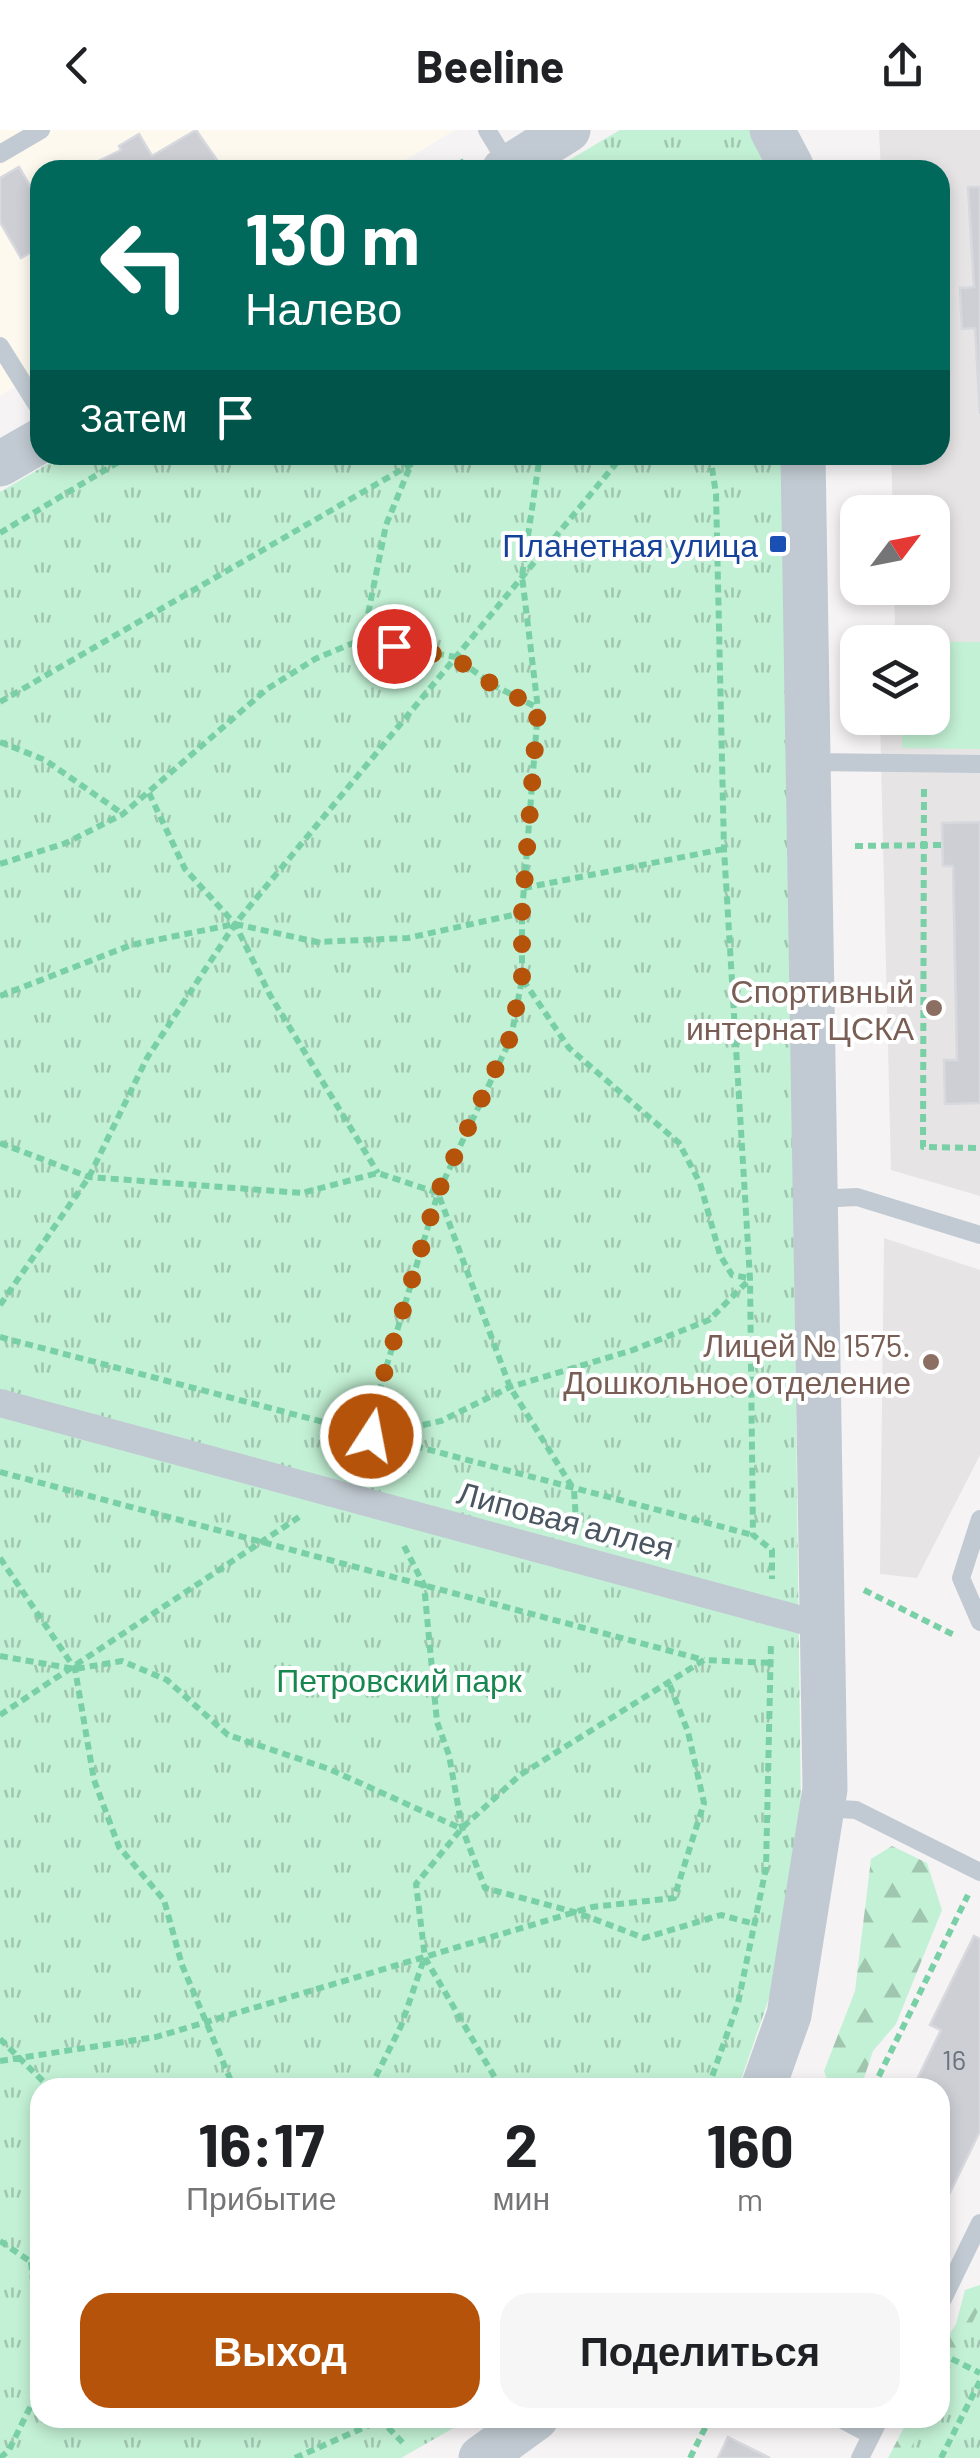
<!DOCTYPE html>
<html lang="ru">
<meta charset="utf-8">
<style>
body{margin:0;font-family:Barlow,sans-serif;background:#f6f6f6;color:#202124;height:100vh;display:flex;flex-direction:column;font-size:38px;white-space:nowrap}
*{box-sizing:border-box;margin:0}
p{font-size:32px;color:#757577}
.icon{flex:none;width:55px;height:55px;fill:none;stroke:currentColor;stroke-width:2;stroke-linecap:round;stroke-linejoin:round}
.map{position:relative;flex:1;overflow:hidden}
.side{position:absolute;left:30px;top:1948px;width:920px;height:350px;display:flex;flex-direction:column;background:#fff;border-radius:30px;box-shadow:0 5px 15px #0003}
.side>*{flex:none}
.guide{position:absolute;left:30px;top:30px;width:920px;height:305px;border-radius:30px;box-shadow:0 5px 15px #0003;background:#00695c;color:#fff;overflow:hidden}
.needle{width:65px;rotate:58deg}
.tools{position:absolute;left:840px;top:365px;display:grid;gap:20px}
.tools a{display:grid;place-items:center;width:110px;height:110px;border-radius:20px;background:#fff;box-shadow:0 5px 15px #0003;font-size:50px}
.pin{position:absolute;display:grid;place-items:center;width:85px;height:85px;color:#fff;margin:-42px;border:5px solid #fff;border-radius:50%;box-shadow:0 2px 10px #0007}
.me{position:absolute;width:110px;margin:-55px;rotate:11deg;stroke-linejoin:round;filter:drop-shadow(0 0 8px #0008)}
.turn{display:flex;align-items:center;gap:35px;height:210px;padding:0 50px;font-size:45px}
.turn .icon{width:130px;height:130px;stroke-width:2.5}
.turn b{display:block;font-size:70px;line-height:85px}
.then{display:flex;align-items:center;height:95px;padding:0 50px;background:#0003;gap:20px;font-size:38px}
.eta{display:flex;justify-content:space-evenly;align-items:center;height:170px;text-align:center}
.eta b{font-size:60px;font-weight:700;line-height:70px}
.action{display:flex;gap:20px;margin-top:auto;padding:20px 50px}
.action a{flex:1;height:115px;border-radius:30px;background:#b45309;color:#fff;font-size:40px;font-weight:700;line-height:115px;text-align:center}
.action a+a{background:#f6f6f6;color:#202124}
header{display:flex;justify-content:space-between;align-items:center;height:130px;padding:0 50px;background:#fff;font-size:45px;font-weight:700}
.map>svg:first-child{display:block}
</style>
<header><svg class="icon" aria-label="back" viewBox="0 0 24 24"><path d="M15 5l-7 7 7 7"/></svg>Beeline<svg class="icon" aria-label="share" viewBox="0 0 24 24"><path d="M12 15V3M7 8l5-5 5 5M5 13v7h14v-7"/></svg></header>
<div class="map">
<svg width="980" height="2328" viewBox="0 0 980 2328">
<defs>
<pattern id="forest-firs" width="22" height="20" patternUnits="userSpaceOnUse" patternTransform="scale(2.5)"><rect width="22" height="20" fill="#c3f1d5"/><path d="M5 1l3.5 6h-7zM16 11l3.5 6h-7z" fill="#a0c6b0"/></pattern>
<pattern id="park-tufts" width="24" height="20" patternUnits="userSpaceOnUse" patternTransform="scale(2.5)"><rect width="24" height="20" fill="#c3f1d5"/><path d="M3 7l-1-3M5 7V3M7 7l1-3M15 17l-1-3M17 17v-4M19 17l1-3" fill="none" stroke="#a0c6b0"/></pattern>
</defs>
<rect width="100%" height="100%" fill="#f5f3f3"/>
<path fill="#fdf9ef" d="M0 0H455L389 40H40V248L32 246 0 266Z"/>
<path fill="#e6e4e5" d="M879 0H980V1066L891 1040 880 588H932V512H879V497L895 496 894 458H932V382H893L891 325H940V40H881Z
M884 1108 980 1140V1325L917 1448 880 1444Z"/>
<path fill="#c3f1d5" d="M903 511 980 512V619L902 618V588H932V512Z"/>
<path fill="url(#forest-firs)" d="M892 1716 927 1733 942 1780 896 1894 873 1921 861 1957H823L827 1949 824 1941 855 1861 871 1729Z
M980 2155V2328H888L909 2288H940V2218L956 2194 965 2160Z"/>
<path fill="url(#park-tufts)" d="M620 0H757L772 40H552Z
M63 325H784L801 1682 778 1842 742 1947 737 1958H40V2288H471L401 2328H0V362Z
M980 2177V2320L976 2328H906L926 2288H940V2258Z"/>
<path fill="#cdcfd5" stroke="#d7d9de" stroke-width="2.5" d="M196 0 224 40H80L121 20 119 16 139 4 152 26Z
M19 37 40 73 36 81 40 117 21 128 0 92V48Z
M968 57H980V284L975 198 962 199 960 158 974 157Z
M980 692V973L945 974 944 930H957L953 736H943L942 693Z
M974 1806 980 1809V2001L940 2083V1958H913L941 1900 930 1895Z
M728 2307 770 2328H718Z"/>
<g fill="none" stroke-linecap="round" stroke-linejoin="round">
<path stroke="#7ad0a6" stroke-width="6" stroke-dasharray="8 5" stroke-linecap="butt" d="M448 40 464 31
M710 325 716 364 724 719 750 1149 753 1405 772 1420V1449
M0 403 130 325
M363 509 386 395 409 339
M0 572 427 325
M0 612 45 630 123 684
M924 659 923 1017 980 1018
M149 663 185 739 235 794 270 865 378 1043
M855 716 942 715
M0 734 66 713 123 684 267 559 315 529 363 509 455 527 493 555 538 578
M524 758 724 719
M523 850 569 918 679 1013 700 1053 720 1125 732 1145 749 1148
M0 866 131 815 235 794 317 812 408 808 522 783
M0 1013 89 1047 302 1063 378 1043 438 1063 510 1257 574 1360 576 1391
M0 1175 89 1047 147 928 235 794 623 325
M0 1207 753 1405
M372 1306 441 1291 510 1257 633 1220 709 1190 750 1149
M365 1339 381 1255 438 1063 511 908 522 849V783L538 579 522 446 540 325
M0 1342 704 1530
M404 1416 424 1455 437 1592 449 1625 462 1698 485 1758 578 1783 644 1808 721 1785 755 1794
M0 1428 75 1539 94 1650 119 1717 164 1770 182 1835 234 1958
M864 1460 956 1506
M0 1526 75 1539 122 1531 167 1550 228 1605 329 1639 460 1698
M0 1585 299 1387
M0 1909 50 1958
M0 1931 156 1907 592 1777 674 1768 704 1673 688 1602 669 1553
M370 1958 401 1896 424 1829
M501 1958 425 1828 416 1754 462 1698 520 1645 704 1530 772 1533
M708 1958 738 1873 766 1738 771 1512
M873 1958 968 1765
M0 2111 31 2132H40
M31 2132 40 2219
M940 2223 980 2243
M379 2288 405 2315
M0 2328 9 2320 40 2257
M295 2328 386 2288
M690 2328 710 2288
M941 2328 980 2251"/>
<path stroke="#c1cad2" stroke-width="18" d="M487 0 509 36
M0 24 41 0
M0 216 40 280
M811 632 980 634
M818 1069 857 1067 980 1105
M980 1389 961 1448 980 1492
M823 1678 856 1680 980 1742
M940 2175 980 2093
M839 2288 871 2305
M860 2328 880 2288"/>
<path stroke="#c1cad2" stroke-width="28" d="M0 1273 824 1496"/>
<path stroke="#c1cad2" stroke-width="45" d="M772 0 791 36
M504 40 568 0
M0 334 40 311
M763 1958 789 1885 825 1659 803 325
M481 2328 536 2288"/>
</g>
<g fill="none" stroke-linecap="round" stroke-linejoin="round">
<path stroke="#b45309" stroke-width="18" stroke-dasharray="0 32.4" d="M371 1306 381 1254 438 1062 510 908 522 849V783L538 578 493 555 455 528 394 516"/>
</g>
<rect fill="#1a4fb4" stroke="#fff" stroke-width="4" x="768" y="404" width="20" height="20" rx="5"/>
<g fill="#8d6e63" stroke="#fff" stroke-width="4">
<circle cx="934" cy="878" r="10"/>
<circle cx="931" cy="1232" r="10"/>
</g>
<g text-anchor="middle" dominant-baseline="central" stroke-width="8" stroke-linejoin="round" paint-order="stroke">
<g font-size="28" fill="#6b747e">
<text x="954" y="1929">16</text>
</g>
<g font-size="32" fill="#164399" stroke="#fff" text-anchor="end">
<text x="758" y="414">Планетная улица</text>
</g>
<g font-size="32" fill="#785e54" stroke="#fff" text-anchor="end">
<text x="914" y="860">Спортивный<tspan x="914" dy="37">интернат ЦСКА</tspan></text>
<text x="911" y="1214">Лицей № 1575.<tspan x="911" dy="37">Дошкольное отделение</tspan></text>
</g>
<g font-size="32" fill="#4a5661" stroke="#fff">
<text transform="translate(566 1389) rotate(15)">Липовая аллея</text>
</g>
<g font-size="32" fill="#17864f" stroke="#fff">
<text x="399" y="1549">Петровский парк</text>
</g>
</g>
</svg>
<div class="tools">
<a><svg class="needle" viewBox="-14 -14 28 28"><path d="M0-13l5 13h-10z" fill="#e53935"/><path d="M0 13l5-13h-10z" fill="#757577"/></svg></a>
<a><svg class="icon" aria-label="layers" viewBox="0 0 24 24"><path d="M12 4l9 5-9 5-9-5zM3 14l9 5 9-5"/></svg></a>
</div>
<div class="pin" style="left:394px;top:516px;background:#d93025"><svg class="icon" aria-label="arrive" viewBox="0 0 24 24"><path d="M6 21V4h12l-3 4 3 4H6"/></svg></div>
<svg class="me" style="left:371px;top:1306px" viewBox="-20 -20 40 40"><circle r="17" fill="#b45309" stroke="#fff" stroke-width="3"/><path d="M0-11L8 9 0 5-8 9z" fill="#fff"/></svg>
<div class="guide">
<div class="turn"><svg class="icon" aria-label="left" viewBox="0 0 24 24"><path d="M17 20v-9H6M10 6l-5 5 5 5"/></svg><div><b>130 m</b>Налево</div></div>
<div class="then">Затем<svg class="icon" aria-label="arrive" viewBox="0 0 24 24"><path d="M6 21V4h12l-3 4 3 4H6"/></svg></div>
</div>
<section class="side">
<div class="eta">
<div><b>16:17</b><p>Прибытие</p></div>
<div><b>2</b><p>мин</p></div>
<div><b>160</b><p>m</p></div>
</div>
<div class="action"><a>Выход</a><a>Поделиться</a></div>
</section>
</div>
